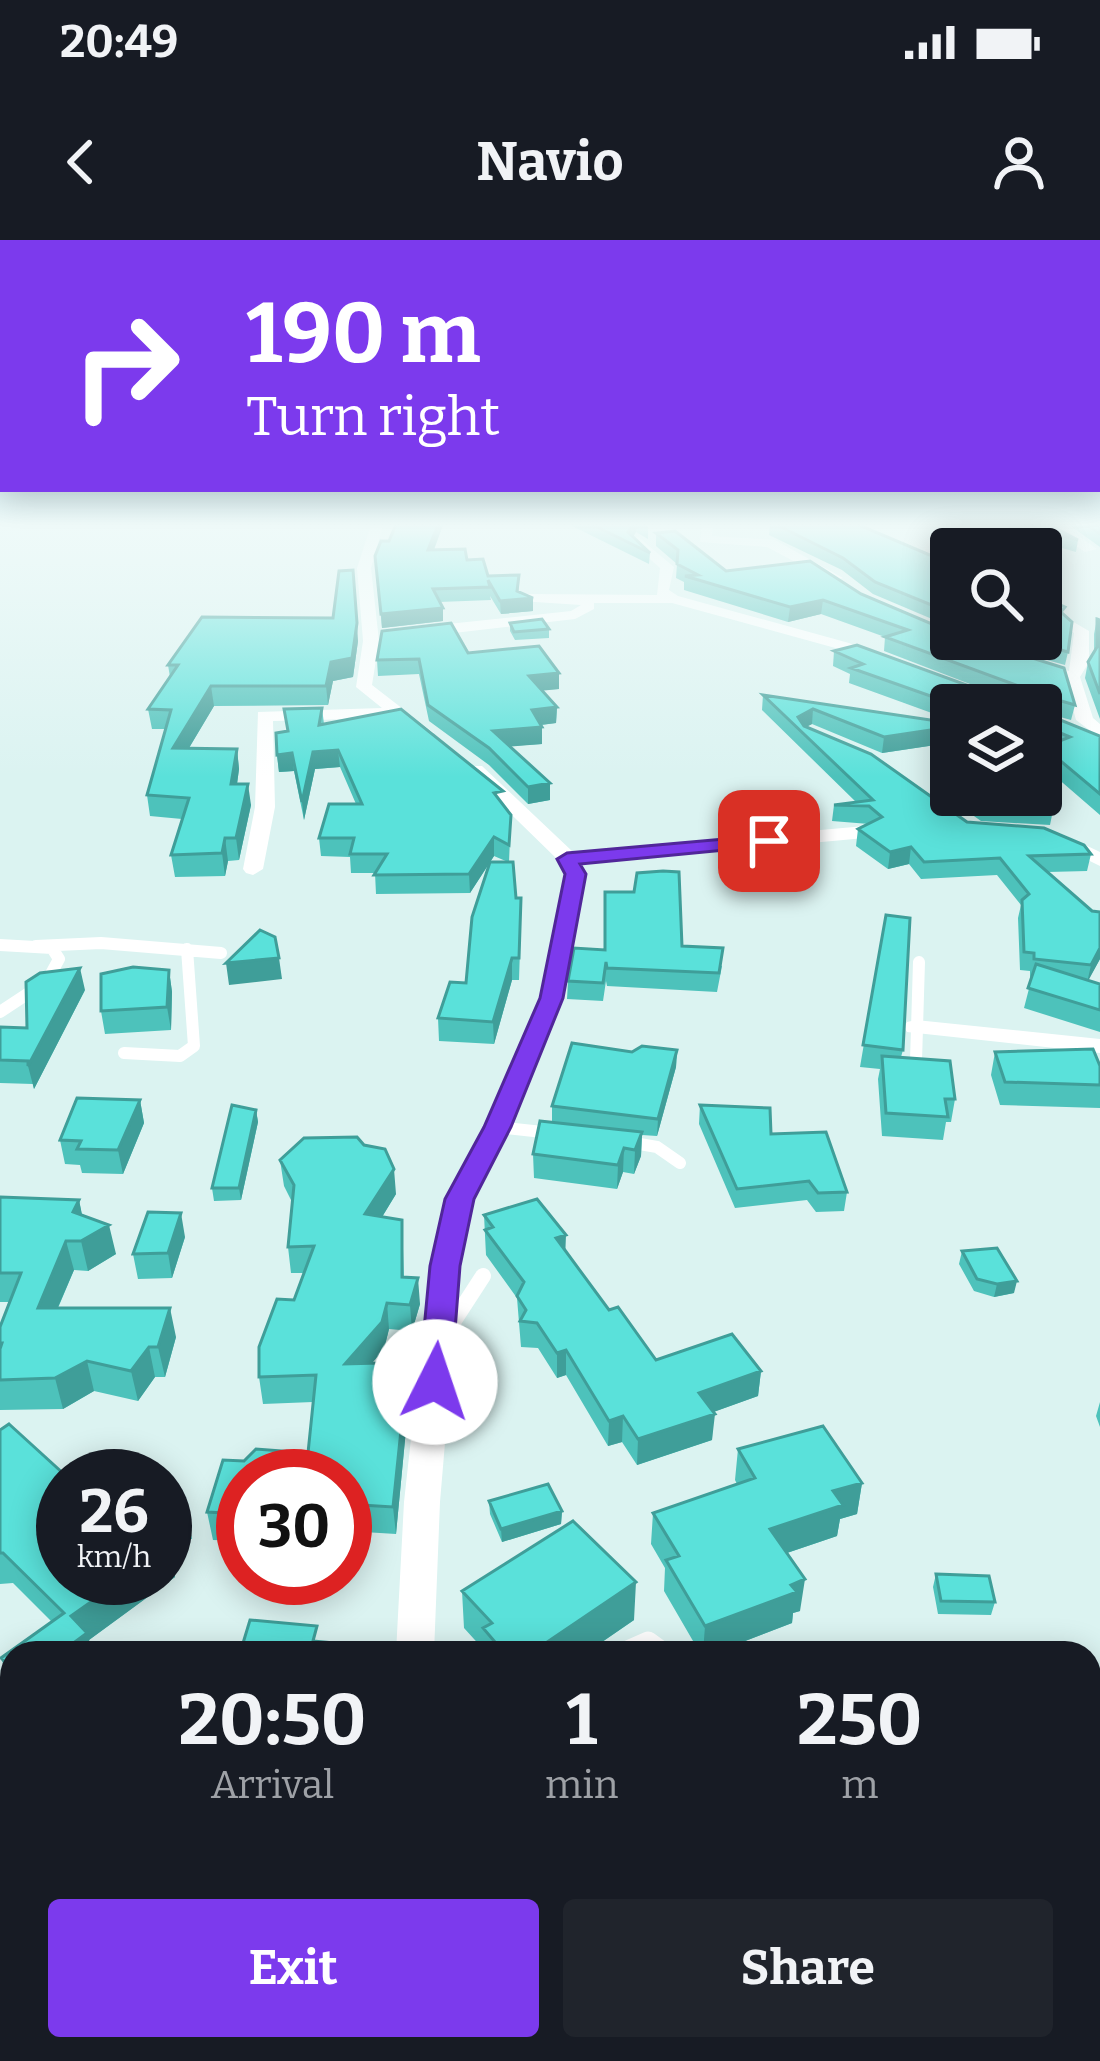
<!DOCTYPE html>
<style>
body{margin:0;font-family:Bitter,serif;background:#20242c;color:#f1f3f6;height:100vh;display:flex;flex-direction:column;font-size:45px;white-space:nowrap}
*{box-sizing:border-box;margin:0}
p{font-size:39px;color:#9ea1a6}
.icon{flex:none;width:66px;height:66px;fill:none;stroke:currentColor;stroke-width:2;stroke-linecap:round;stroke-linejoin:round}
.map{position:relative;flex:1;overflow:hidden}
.details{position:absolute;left:0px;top:1401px;width:1101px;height:420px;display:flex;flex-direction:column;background:#171b24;border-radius:36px 36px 0 0;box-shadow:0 6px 30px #0003}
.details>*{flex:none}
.banner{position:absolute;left:0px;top:0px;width:1101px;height:252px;box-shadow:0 6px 30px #0003;background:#7c3aed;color:#fff;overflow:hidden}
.buttons{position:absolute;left:930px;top:288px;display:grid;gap:24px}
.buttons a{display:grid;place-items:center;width:132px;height:132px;border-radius:12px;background:#171b24;box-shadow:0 6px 30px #0003;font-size:60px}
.speed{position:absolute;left:36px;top:1209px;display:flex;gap:24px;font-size:60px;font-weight:700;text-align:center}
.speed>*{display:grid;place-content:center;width:156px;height:156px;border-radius:50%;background:#171b24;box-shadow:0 6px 30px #0003;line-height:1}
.speed small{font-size:30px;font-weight:400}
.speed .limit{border:18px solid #d22;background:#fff;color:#111}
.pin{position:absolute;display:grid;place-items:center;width:102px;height:102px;color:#fff;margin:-51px;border-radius:24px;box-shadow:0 6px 18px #0006}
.me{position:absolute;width:132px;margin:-66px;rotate:4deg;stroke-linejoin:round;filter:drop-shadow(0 0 9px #0008)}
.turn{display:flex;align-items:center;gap:42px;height:252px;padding:0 48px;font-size:54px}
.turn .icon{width:156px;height:156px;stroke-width:2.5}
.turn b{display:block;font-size:84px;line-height:102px}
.eta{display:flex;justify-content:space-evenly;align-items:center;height:204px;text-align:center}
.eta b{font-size:72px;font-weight:700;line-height:84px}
.action{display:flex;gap:24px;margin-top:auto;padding:24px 48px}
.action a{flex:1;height:138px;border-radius:12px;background:#7c3aed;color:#fff;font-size:48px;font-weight:700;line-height:138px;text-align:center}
.action a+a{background:#20242c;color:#f1f3f6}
.status{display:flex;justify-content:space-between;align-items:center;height:84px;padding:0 60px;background:#171b24;direction:ltr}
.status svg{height:33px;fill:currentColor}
header{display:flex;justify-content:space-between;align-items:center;height:156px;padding:0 48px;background:#171b24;font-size:54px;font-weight:700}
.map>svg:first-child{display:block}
</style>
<div class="status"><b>20:49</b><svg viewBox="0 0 49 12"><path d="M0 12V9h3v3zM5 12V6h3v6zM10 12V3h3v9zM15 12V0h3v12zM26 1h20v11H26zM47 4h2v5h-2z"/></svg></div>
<header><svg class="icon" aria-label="back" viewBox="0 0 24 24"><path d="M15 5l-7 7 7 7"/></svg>Navio<svg class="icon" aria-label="person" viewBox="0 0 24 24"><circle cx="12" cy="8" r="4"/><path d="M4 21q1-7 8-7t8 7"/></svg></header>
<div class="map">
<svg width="1100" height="1821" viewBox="0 0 1100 1821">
<rect width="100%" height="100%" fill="#dbf3f1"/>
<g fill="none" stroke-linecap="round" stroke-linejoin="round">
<path stroke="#fff" stroke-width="12" d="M0 705 52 708 59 719 47 741 0 772
M36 706 101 703 221 713
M124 813 180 816 194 806 187 709
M916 821 919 722
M497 887 552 893
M628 902 657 907 680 923"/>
<path stroke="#fff" stroke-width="16" d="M446 1093 483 1036"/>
<path stroke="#fff" stroke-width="21" d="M623 1413 648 1402 663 1413
M0 1777 12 1771
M177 1821 182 1809"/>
<path fill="#fff" fill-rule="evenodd" d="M372 282H384L371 328 379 401 372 445 434 493 419 497 395 478 273 481 275 567 263 629 253 635 246 633 243 629 255 567 258 472 382 468 356 447 363 401 357 328Z
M702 282H714L712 296 775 300 843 338 831 341 767 307 700 302Z
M1024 282 1067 288 1097 309 1085 312 1057 294Z
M637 296 674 327 669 350 678 356 849 403 889 422 875 425 839 409 672 363H594V369L575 379 419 397 411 392 419 387 571 371 581 365 520 361V355L525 354 657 355 660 328 632 303Z
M1070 380 1089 391V422L1080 437 1093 478 1100 484V498L1076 480 1065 440 1027 425 1035 420 1069 431 1074 393 1063 384Z
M470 526H482L573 612 865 586 875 592 865 598 580 624 586 634 563 758 510 887 474 959 460 1026 440 1262 434 1413H396L404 1262 430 1026 446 959 484 887 539 758 566 634 557 619 470 534Z
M1060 593 1100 612V626L1053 603V595Z
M916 780 1100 799V813L907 792 904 787 907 782Z
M0 1607 12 1612V1662L0 1657Z
M219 1809H288L293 1821H224Z
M337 1809H385L384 1821H336Z
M941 1809H990L995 1821H946Z"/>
</g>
<path fill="#4dc2bb" d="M397 282H444L434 310 467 320 488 336 533 358V371L501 374 490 356 491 360 439 362 443 381 382 388 375 316 389 301Z
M564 282H645L648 287V299L636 292 633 297 650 313 649 324Z
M1008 282H1044L1078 300 1076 312 1009 293Z
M1044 282H1100V307L1068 284Z
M770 284 932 316H951V387L873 354 842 330 769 295Z
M656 293 726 331 861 354 951 399H1041L1064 374 1068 412 1065 425 975 400 1075 465 1071 480 1042 472 1043 473 1100 496V575L1041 524 1044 507 1048 505 1041 502V465H951V480L849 443 850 434 833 426 834 411 996 454 884 411 885 397 821 374 788 382 684 350V342L676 338 677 324 656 306Z
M1097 379 1100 380V479L1085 438 1088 422 1094 413V394Z
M510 383 549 389V398L515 400 510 391Z
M358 401 353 437 333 441 328 465 214 466 189 508 237 509 239 529 237 544 251 565 239 620 228 621 225 636 175 637 171 615 182 579 150 576 147 555 166 489H152L148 469 170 437 168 425Z
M468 413 559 433V449L542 450 557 467 556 483 541 485 542 504 510 506 550 560 528 564 489 525 429 481 419 434 378 436 377 420Z
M763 455 944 488 942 504 882 513 812 484 806 487 967 582 1091 614 1087 631 1048 632 1092 671 1100 672V719L1088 740 1100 744V792L1024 768 1032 737H1030V731L1020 730 1018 678 1021 665 997 635 921 639 909 624 888 629 856 606 858 589 869 584 832 581 834 565 856 562 762 470Z
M322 468 324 484 503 565 511 575 509 622 521 678 519 740H512L494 804 439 801 438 778 466 743 508 622 494 616 470 653 376 654 375 633H351L350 617 321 616 319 598 356 564 340 527 315 529 304 580 294 531 279 532 277 515 287 491 284 469Z
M958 555H1041L1054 565 1050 585 981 581 957 564Z
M886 675 903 810 901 817 955 859 951 882H946L943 900 882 896 878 839 880 829 860 827Z
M682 706 722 726 717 752 607 746 606 741 603 761 567 759 568 741 604 710Z
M169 730 172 752 171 790 105 794 101 771Z
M85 750 34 849 33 844 0 843V787L27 788Z
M677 810 676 827 657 896 642 895 641 916 634 934 623 932 617 949 534 938 533 914 552 882V866L632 812Z
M995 812 1100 826V868L1000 865 991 835Z
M140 860 144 883 123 934 82 933 80 925 65 924 60 900Z
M700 865 771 894 847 952 844 971 816 972 807 960 735 968 699 884Z
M256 870 258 882 241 960 214 961 212 948Z
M280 920 396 954 382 977 402 980 404 1037 420 1064 412 1091 389 1089 384 1109 372 1123 383 1153 405 1152 407 1179 396 1294 348 1291 345 1299V1236H243V1301L213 1300 207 1272 244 1221 308 1213 313 1162 263 1164 259 1137 294 1060 304 1033H291L288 1007 292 962 284 946Z
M0 957 79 960 82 976 116 1014 88 1031 74 1030 58 1068 176 1097 165 1137H155L138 1161 94 1151 63 1169 0 1170V1087L10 1062H0Z
M484 975 566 1011 609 1070 656 1120 761 1131 758 1156 713 1172 712 1200 637 1225 622 1202 608 1206 566 1135 557 1138 538 1108 521 1107 517 1058 486 1015Z
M185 997 172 1038 138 1039 133 1014Z
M962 1011 1014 1053 994 1057 974 1051 959 1024Z
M1100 1162V1187L1096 1176Z
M0 1190 165 1338V1251L185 1268 192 1299 171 1298 177 1322 173 1325 175 1337 89 1400 93 1413H12V1448L1 1418 52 1382 13 1343 0 1344Z
M738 1209 862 1243 857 1274 840 1279 837 1296 787 1313 800 1371 793 1373 792 1383 714 1413H700L664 1351 665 1328 651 1304 653 1273 737 1244 735 1240Z
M489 1261 562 1271 561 1284 502 1302 490 1274Z
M936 1334 995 1362 991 1375 938 1374 933 1347Z
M462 1351 634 1380 586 1413H484V1410L464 1388Z
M593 1809H829L808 1821H592Z"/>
<path fill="#3f9e99" d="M439 282H444L429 322 428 310Z
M635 282H637L636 292 628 304V292Z
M519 335 518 359 533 358V371L501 374 500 361 517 351Z
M823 360 821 374 788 382 790 367Z
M443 368V381L382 388 381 374Z
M357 383 358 401 353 437 333 441 328 465 326 446 331 422Z
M559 433V449L529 452V436Z
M211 446 214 466 177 528 173 508Z
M557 467 556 483 532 486V470Z
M813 469 812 484 800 490 798 477Z
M542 487V504L493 508V491Z
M944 488 942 504 882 513 884 497Z
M237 509 239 529 234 566 231 544Z
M338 510 340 527 315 529 304 580 302 562 313 512Z
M292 513 294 531 279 532 277 515Z
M550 543V560L528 564V547Z
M248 544 251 565 239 620 236 598Z
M494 597V616L470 653 469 634Z
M225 598 228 621 225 636 222 613Z
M911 607 909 624 888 629 890 612Z
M1100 708V719L1087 743 1091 725Z
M279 718 282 739 229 745 226 723Z
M512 718V740L494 804 493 782Z
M80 728 85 750 34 849 28 826Z
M169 730 172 752 171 790 167 767Z
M677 810 676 827 657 896 658 879Z
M140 860 144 883 123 934 118 910Z
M256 870 258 882 241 960 239 948Z
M642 892 641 916 634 934 635 910Z
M624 908 623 932 617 949 618 925Z
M394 929 396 954 368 1000 365 974Z
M79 960 85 989 73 972Z
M181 973 185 997 172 1038 168 1013Z
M109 985 116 1014 88 1031 81 1001Z
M566 995 565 1020 556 998Z
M66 1001 74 1030 45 1097 38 1068Z
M418 1038 420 1064 412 1091 410 1065Z
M1017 1041 1014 1053 994 1057 997 1044Z
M387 1063 389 1089 384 1109 348 1151 345 1124Z
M170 1068 176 1097 165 1137 158 1107Z
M149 1107 155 1137 138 1161 131 1131Z
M566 1110V1135L557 1138V1113Z
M87 1121 94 1151 63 1169 55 1138Z
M761 1131 758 1156 697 1178 699 1153Z
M405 1152 407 1179 396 1294 393 1267Z
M715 1174 712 1200 637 1225 638 1199Z
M623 1176 622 1202 608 1206 609 1181Z
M862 1243 857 1274 840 1279 837 1296 766 1320 770 1289 833 1251Z
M562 1271 561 1284 502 1302 501 1289Z
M170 1292 177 1322 173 1325 175 1337 89 1400 93 1413H60L71 1376 125 1338H165V1295Z
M805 1339 800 1371 793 1373 792 1383 714 1413H703L705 1386Z
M636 1342 634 1380 586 1413H531Z
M1100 1471 1093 1494 1089 1498V1481Z
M1100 1696V1711L1089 1721V1706Z
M34 1809H44L45 1821H38Z
M644 1809H666L665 1821H620Z
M777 1809H829L808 1821H771L773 1811Z"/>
<path fill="#5ae1da" stroke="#3f9e99" stroke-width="3" d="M397 282H439L428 310 465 309 467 320 483 319 488 336 519 335 517 351 533 358 500 361 488 340 490 347 433 349 443 368 381 374 375 316 381 301H389Z
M587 282H635L628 292 650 313Z
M771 282H852L932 316H951V373L875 342 843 318Z
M1012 282H1044L1078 300Z
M1083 282H1100V294Z
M675 291 726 331 810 321 861 354 951 392V399H972L1064 428 1075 465 1041 455 1043 473 1100 496V554L1044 507 1070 497 1041 485V465H995L991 463 989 465H956L851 428 863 424 834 411 857 405 991 454H1015L1016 445 885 397 908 390 823 360 790 367 685 336 698 335 677 324 678 310 656 293Z
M353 330 357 383 352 418 331 422 326 446H211L173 508 237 509 231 544H248L236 598H225L222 613 171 615 189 558 147 555 171 470 148 469 178 425H168L202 377 333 378 339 331Z
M1041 356 1065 367 1061 372 1072 382 1068 412 1022 399H1041Z
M542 379 549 389 514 392 510 383Z
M1097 379 1100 380V454L1088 422 1097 407Z
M451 383 468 413 539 406 559 433 529 436 557 467 532 470 542 487 493 491 550 543 528 547 489 508 428 465 419 419 377 420 382 391Z
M763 455 944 482V488L884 497 813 469 798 477 804 486 871 514 967 582 1044 588 1084 605 1091 614 1029 616 1092 671 1100 672V708L1091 725 1034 719V713L1024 712 1022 660 1029 654 1000 618 924 622 911 607 890 612 858 589 882 577 869 566 834 565 873 560Z
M322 468 319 485 401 469 503 551 494 553 511 575 509 605 494 597 469 634 374 635 387 614H350L354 598H319L329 564H362L338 510 313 512 302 562 292 513 277 515 276 493 288 491 284 469Z
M1041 549 1054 565 984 561 975 555H1041Z
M490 622H513L516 658H521L519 718H512L493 782 438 778 450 742 466 743 472 677Z
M663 631 679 632 682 706 723 708 719 733 607 728 606 722 603 743 568 741 574 708 605 710V652H634L637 633Z
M886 675 910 678 903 810 863 805Z
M260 690 275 697 279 718 226 723Z
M1036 724 1100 744V770L1028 748Z
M133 727 169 730 167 767 101 771V734Z
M80 728 28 826V821L0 820V787L27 788 26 742 40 733Z
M572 803 632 812 642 806 677 810 658 879 552 866Z
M1093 809 1100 826V845L1005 842 995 812Z
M882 816 950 821 955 859H945L948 877 886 873Z
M77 858 140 860 118 910 77 909 81 901 60 900Z
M232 865 256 870 239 948H212Z
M700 865 770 868 771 894 826 892 847 952 818 953 809 941 737 949Z
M540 881 642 892 635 910 624 908 618 925 533 914Z
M357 897 364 905 385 909 394 929 365 974 402 980V1037L418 1038 410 1065 387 1063 382 1082 345 1124 380 1123 379 1153 405 1152 393 1267 345 1264V1236H243V1274L207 1272 223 1220 244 1221 256 1209 308 1213 316 1135 259 1137V1107L277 1059 294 1060 314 1006 288 1007 294 945 280 920 304 898Z
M0 957 79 960 73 972 109 985 81 1001H66L38 1068H170L158 1107H149L131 1131 87 1121 55 1138 0 1140V1109L2 1103H0V1087L21 1033H0Z
M537 959 566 995 556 998 609 1070 618 1067 656 1120 732 1094 761 1131 699 1153 715 1174 638 1199 623 1176 609 1181 566 1110 557 1113 537 1083 520 1081 526 1070 517 1056 524 1042 485 990 493 987 484 975Z
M148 972 181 973 168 1013 133 1014Z
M997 1008 1017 1041 997 1044 977 1039 962 1011Z
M9 1184 66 1236H63V1338H125L71 1376 87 1393 60 1413H12V1429L1 1418 64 1373 3 1313H0V1190Z
M823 1186 862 1243 833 1251 843 1265 770 1289 805 1339 791 1345 797 1352 705 1386 666 1320 679 1316 653 1273 755 1238 738 1209Z
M548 1244 562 1271 501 1289 489 1261Z
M165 1251 185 1268 165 1267Z
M573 1281 636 1342 531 1413H517L508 1405 501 1409 483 1388 492 1383 462 1351Z
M936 1334 989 1336 995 1362 941 1361Z
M250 1380 317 1386 313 1401 390 1408 389 1413H240Z
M1089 1458 1100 1467V1471L1089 1481Z
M1089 1596 1100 1606V1696L1089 1706Z
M12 1779V1809H37L38 1821H0V1784Z
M598 1809H644L620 1821H604Z
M673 1809H777L773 1811 778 1821H680Z"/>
<linearGradient id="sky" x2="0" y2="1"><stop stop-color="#5ab7d4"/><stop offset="0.53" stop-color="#effaf9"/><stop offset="1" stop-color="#effaf9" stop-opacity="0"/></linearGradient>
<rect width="1100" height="537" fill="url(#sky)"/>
<path fill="#7c3aed" stroke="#51269a" stroke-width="3" d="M769 595 779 601 776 605 580 624 586 634 563 758 511 887 474 959 460 1026 451 1142 447 1150H423L419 1142 430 1026 445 959 484 887 540 758 565 634 557 619 567 613Z"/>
</svg>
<div class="buttons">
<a><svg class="icon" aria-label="search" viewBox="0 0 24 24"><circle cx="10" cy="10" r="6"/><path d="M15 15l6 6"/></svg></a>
<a><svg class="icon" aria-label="layers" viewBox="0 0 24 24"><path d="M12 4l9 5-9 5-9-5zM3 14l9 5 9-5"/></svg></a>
</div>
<div class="speed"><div>26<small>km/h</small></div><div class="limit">30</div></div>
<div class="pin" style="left:769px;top:601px;background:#d93025"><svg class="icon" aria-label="arrive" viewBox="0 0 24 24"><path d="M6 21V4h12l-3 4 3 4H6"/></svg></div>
<svg class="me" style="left:435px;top:1142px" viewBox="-20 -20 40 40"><circle r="19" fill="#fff"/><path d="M0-13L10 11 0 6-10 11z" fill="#7c3aed"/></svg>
<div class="banner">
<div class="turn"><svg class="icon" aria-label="right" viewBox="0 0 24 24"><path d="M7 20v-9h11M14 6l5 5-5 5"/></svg><div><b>190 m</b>Turn right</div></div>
</div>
<section class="details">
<div class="eta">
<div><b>20:50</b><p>Arrival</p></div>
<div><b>1</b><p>min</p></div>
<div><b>250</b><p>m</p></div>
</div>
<div class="action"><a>Exit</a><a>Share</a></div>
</section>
</div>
